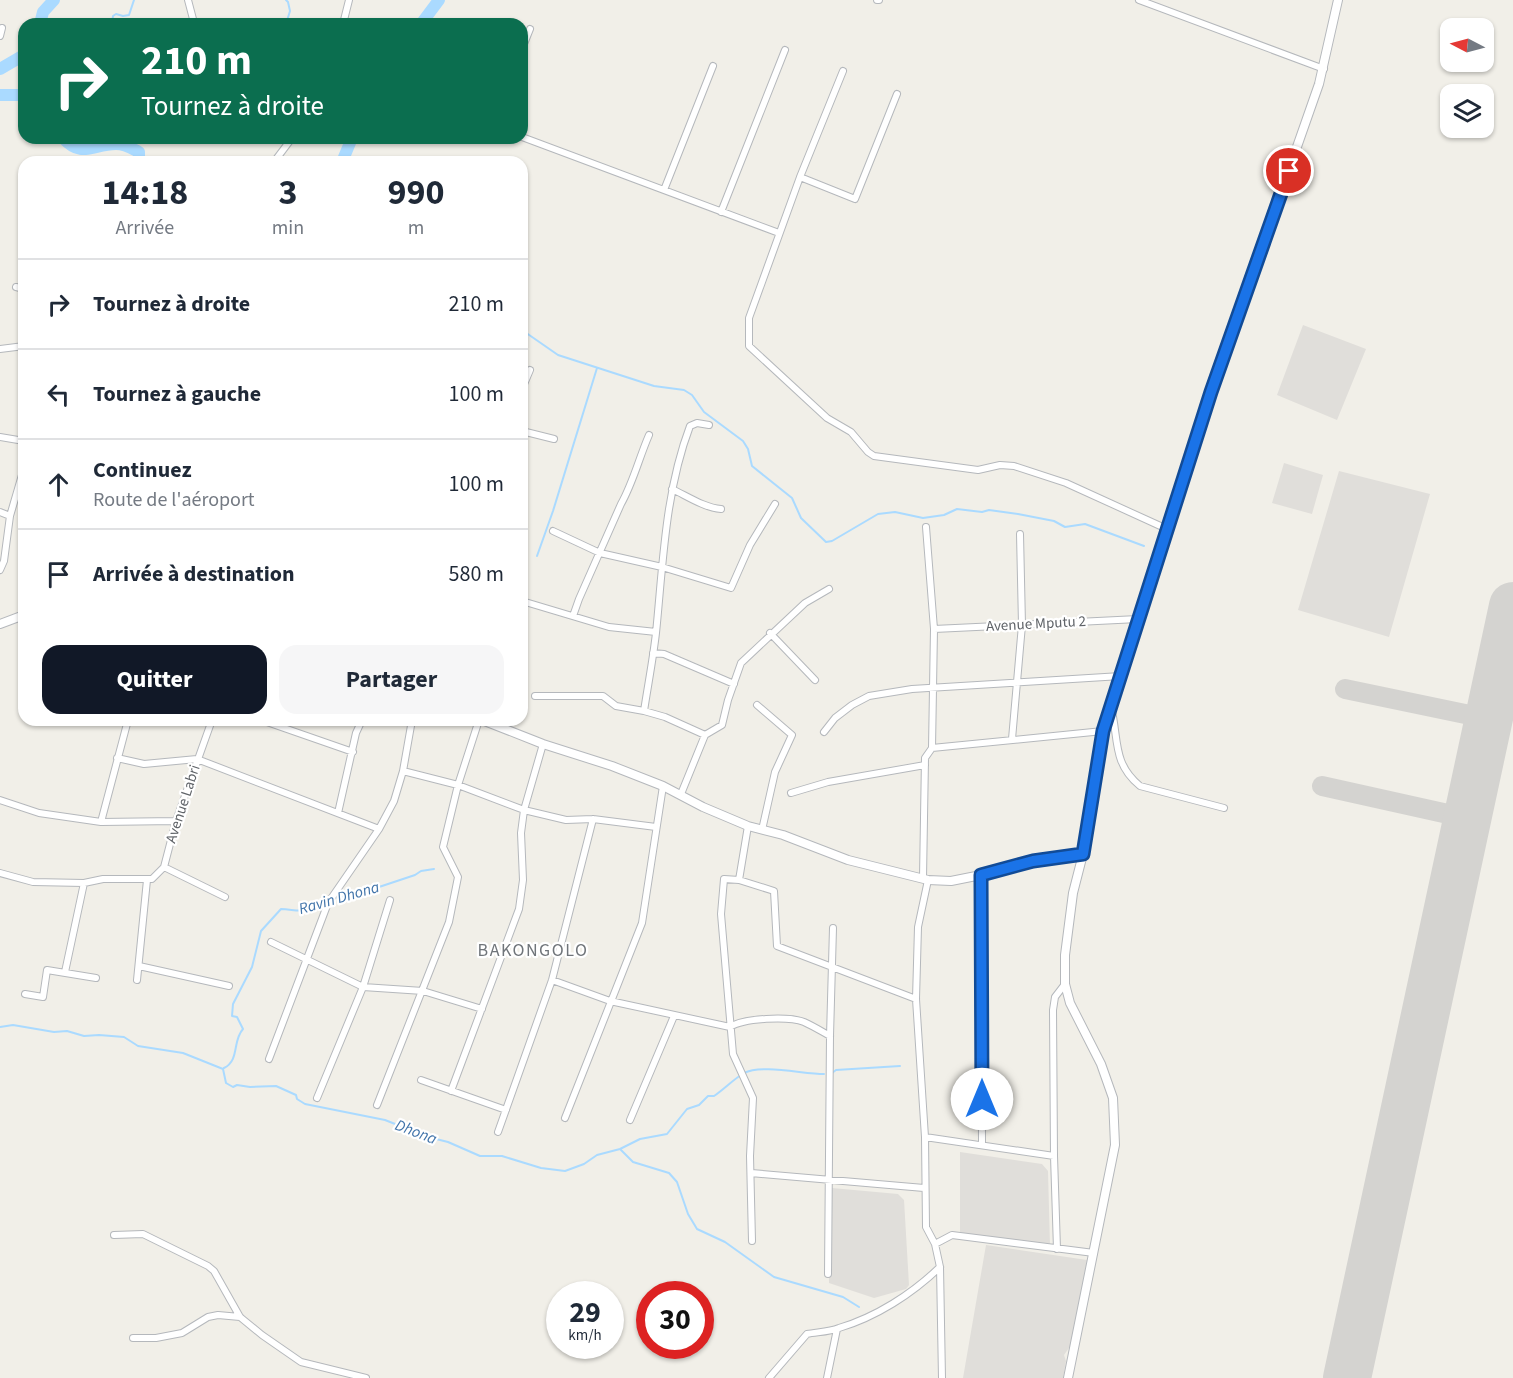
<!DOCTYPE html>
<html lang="fr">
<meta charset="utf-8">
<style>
body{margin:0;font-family:"Source Sans 3",sans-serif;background:#f6f6f7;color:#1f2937;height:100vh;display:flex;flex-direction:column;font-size:22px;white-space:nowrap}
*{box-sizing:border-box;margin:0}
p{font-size:20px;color:#747a83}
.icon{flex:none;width:33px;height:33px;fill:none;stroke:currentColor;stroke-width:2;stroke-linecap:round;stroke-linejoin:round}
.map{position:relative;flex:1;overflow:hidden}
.details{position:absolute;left:18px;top:156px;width:510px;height:570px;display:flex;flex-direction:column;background:#fff;border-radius:18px;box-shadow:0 2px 4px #0004}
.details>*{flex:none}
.hud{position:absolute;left:18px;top:18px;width:510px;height:126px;border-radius:18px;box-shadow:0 2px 4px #0004;background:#0b6e4f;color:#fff;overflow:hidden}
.needle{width:39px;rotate:276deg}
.fabs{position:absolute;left:1440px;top:18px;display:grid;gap:12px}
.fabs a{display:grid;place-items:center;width:54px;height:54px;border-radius:12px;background:#fff;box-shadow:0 2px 4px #0004;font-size:30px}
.speed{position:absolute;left:546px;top:1281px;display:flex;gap:12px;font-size:30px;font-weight:700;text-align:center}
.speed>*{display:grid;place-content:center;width:78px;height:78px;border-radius:50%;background:#fff;box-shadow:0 2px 4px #0004;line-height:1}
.speed small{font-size:15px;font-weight:400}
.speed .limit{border:9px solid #d22;background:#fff;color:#111}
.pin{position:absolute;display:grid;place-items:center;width:51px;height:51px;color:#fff;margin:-26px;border:3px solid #fff;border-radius:50%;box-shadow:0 2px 6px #0007}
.me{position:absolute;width:66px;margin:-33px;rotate:0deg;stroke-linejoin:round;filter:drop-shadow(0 0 4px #0008)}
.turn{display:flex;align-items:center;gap:21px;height:126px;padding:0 24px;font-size:27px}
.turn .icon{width:78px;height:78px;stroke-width:2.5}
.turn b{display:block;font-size:42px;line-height:51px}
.eta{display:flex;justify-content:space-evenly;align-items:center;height:102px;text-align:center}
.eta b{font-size:36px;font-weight:700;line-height:42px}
.action{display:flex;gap:12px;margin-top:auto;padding:12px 24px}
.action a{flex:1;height:69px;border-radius:18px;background:#111827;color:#fff;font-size:24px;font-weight:700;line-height:69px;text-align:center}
.action a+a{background:#f6f6f7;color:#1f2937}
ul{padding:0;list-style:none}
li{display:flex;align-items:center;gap:18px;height:90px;padding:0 24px;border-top:2px solid #e0e1e3}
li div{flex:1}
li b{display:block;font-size:22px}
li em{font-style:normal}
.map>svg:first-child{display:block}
</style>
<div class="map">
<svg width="1513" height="1378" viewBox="0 0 1513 1378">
<rect width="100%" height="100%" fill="#f1efe8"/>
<path fill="#e0deda" d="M1303 325 1366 349 1337 420 1277 395Z
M1284 463 1323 475 1312 514 1272 503Z
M1339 471 1430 494 1389 637 1298 610Z
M960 1152 1042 1164 1048 1171 1050 1246 1046 1250 960 1237Z
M832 1188 898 1194 904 1200 909 1285 906 1289 874 1298 829 1283 828 1193Z
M986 1245 1087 1260 1071 1345 1064 1355 1066 1361 1063 1378H963Z"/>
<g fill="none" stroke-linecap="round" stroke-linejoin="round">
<path stroke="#aadaff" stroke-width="2" d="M112 24 113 16 116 14 123 16 129 15 134 0
M286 24 290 11 288 2 286 0
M522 330 558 355 654 386 684 390 692 395 704 412 743 441 748 449 752 466 792 498 801 518 826 542 832 541 878 514 895 512 923 518 944 515 957 509 982 512 989 510 1018 514 1054 521 1065 527 1085 524 1144 546
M537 556 553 511 597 368
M334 898 358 894 415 875 421 871 434 869
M0 1027 13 1025 54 1032 67 1031 84 1036 99 1035 124 1037 138 1046 183 1053 223 1069 226 1083 233 1087 237 1085 250 1087 276 1086 296 1095 297 1099 305 1104 385 1120 428 1137 448 1142 480 1156H502L541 1168 565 1171 584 1164 597 1155 620 1149 640 1139 667 1134 687 1109 699 1105 708 1096H714C724 1089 734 1079 744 1073 762 1064 803 1074 824 1074
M224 1068C240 1060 232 1041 243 1029L237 1017 232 1016 233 1004 252 967 261 931 281 909C292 909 300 913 311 909 318 906 321 901 329 899
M832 1073 836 1070 900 1066
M621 1150 633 1162 669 1173 677 1182 688 1214 697 1229 725 1242 774 1277 843 1297 859 1307"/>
<path stroke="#aadaff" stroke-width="12" d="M40 24 43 12 54 0
M421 24 439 0
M0 69 24 55
M0 95H24
M63 138C82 159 93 144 116 144 125 144 131 148 139 152V160L135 162
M342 162 352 138"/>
<path stroke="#d4d3d0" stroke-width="20" d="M1345 689 1470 715 1481 713 1491 706
M1322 786 1448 814 1460 823 1464 832
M1448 814 1461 811 1470 804"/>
<path stroke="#d4d3d0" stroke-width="48" d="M1347 1378 1513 606"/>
<g stroke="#b5b8bc" stroke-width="8">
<path id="minor" d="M188 0 193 19
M877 0H879
M1139 0 1324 69
M343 24 349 0
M0 36 2 28
M522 49 530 29
M843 71 800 177 749 318V346L827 418 851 432 868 452 874 456 978 470 1000 465 1014 466 1066 483 1167 529
M522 137 779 233
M274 162 292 138
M800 177 855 199 897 94
M664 190 713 66
M721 212 785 50
M16 287 24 289
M0 349 24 346
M522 389 530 370
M522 431 554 439
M0 437 24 441
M672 489C687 496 705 508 721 509
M0 512 10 516
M926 527 934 629 932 748
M553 531 600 553 662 567 731 588 750 545 775 504
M0 570 4 561 10 516 24 468
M522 601 609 627 656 632
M573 616 579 599 621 504C633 483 639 458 649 435
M934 629 1138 619
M770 633 815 680
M653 653 664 654 734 684
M535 696H603L616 706 644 711 665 717 705 735
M757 705 792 735 775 772 762 830
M1111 707C1119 739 1112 763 1140 786L1224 808
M644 711C648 685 653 659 656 633 663 564 665 492 690 426L697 423 709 425
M261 720 353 752
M824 732 835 718 852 705 869 696 912 689 1121 676
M1012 739 1022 625 1020 534
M117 758 144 764 197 759 379 829
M403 771 458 785 524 810 566 820 593 819 656 827
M791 793 828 782 925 765
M681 794 705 735 722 725 728 700 741 663 805 603 829 589
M0 800 39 813 101 822 176 821
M338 813 356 733 362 720
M101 822 128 720
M748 826 739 880 724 879 721 914 733 1054 753 1098 750 1156 752 1241
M164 867 225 897
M0 873 33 882 84 883 103 879H152L164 867 176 821 212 720
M981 875 982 1144
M923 878 925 758 932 748 1103 731
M739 880 774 891 777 946 916 999
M928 880 918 927 916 999 925 1137 926 1227 935 1244 940 1267 942 1378
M271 942 363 987 423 991 482 1009
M139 966 229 986
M65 972 84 883
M137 980 147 880
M552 980 610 1001 730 1027C744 1018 788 1016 804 1022 813 1026 821 1031 830 1036
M25 994 43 997 47 970 96 978
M269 1059 328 903 379 829 394 801 403 771 412 720
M421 1080 506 1110
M451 1091 519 909 523 880 521 833 524 810 543 744
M317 1098 363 987 390 900
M377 1105 449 922 458 877 443 847 458 785 479 720
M565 1118 642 923 663 786
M630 1120 674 1016
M498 1132 552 980 593 819
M925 1137 1054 1156
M751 1173 924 1188
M114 1235 143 1234 208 1266 214 1271 240 1317 262 1335 301 1362 366 1378
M935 1244 952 1235 1094 1253
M1057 1249 1054 1156 1053 1010 1055 997 1065 984
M828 1274 830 1036 833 928
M133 1338H156L182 1333 208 1317 218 1315 240 1317
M769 1378 807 1334C817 1332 829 1332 839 1328 876 1317 912 1294 940 1267
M827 1378 837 1329"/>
</g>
<g stroke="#b5b8bc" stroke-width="10">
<path id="tertiary" d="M0 624 24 615
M482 720 543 744 612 766 663 786 703 807 748 826 783 835 848 860 928 880 951 881 981 875 1033 861 1083 854
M1068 1378 1115 1145 1113 1098 1101 1064 1070 1003 1065 984V955L1073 893 1083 854 1103 731 1211 392 1319 84 1338 0"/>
</g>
<use href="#minor" stroke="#fff" stroke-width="6"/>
<use href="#tertiary" stroke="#fff" stroke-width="8"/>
</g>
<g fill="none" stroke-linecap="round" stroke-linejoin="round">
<g stroke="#114b97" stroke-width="15">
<path id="route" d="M982 1099 981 875 1033 861 1083 854 1103 731 1211 392 1289 171"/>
</g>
<use href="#route" stroke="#1a73e8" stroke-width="10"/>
</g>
<g text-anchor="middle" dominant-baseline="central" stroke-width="4.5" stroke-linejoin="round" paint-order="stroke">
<g font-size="15" fill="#5f6368" stroke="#fff">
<text transform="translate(1036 624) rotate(-3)">Avenue Mputu 2</text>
<text transform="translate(183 804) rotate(-72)">Avenue Labri</text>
</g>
<g font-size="16" font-style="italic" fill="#4174aa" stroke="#fff">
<text transform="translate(339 898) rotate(-16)">Ravin Dhona</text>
<text transform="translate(416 1132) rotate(21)">Dhona</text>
</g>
<g font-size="18" letter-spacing="1.5" fill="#70757a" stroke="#fff">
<text x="533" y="950">BAKONGOLO</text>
</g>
</g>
</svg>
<div class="fabs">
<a><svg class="needle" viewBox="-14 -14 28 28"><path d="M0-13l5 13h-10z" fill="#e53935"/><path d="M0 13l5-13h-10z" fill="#747a83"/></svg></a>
<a><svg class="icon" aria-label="layers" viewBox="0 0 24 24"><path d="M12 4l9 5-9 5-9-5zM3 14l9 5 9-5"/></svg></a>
</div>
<div class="speed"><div>29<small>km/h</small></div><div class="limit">30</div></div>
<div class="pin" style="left:1289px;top:171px;background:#d93025"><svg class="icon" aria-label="arrive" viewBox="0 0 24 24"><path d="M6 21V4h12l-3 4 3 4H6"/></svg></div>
<svg class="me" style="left:982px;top:1099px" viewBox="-20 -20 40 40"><circle r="19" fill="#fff"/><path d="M0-13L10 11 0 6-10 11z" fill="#1a73e8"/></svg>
<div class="hud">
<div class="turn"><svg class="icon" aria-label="right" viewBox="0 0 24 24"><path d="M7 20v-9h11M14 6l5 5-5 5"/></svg><div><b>210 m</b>Tournez à droite</div></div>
</div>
<section class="details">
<div class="eta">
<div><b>14:18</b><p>Arrivée</p></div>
<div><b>3</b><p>min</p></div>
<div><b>990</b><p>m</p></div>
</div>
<ul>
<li><svg class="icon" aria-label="right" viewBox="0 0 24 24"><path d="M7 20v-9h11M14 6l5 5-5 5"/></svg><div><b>Tournez à droite</b></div><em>210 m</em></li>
<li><svg class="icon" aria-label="left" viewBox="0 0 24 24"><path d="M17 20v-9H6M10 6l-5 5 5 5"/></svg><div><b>Tournez à gauche</b></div><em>100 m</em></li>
<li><svg class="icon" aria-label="ahead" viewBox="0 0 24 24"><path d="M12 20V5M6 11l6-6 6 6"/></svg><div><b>Continuez</b><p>Route de l'aéroport</p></div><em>100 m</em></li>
<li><svg class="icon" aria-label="arrive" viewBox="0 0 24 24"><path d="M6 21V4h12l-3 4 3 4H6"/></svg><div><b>Arrivée à destination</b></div><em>580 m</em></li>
</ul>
<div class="action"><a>Quitter</a><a>Partager</a></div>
</section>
</div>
